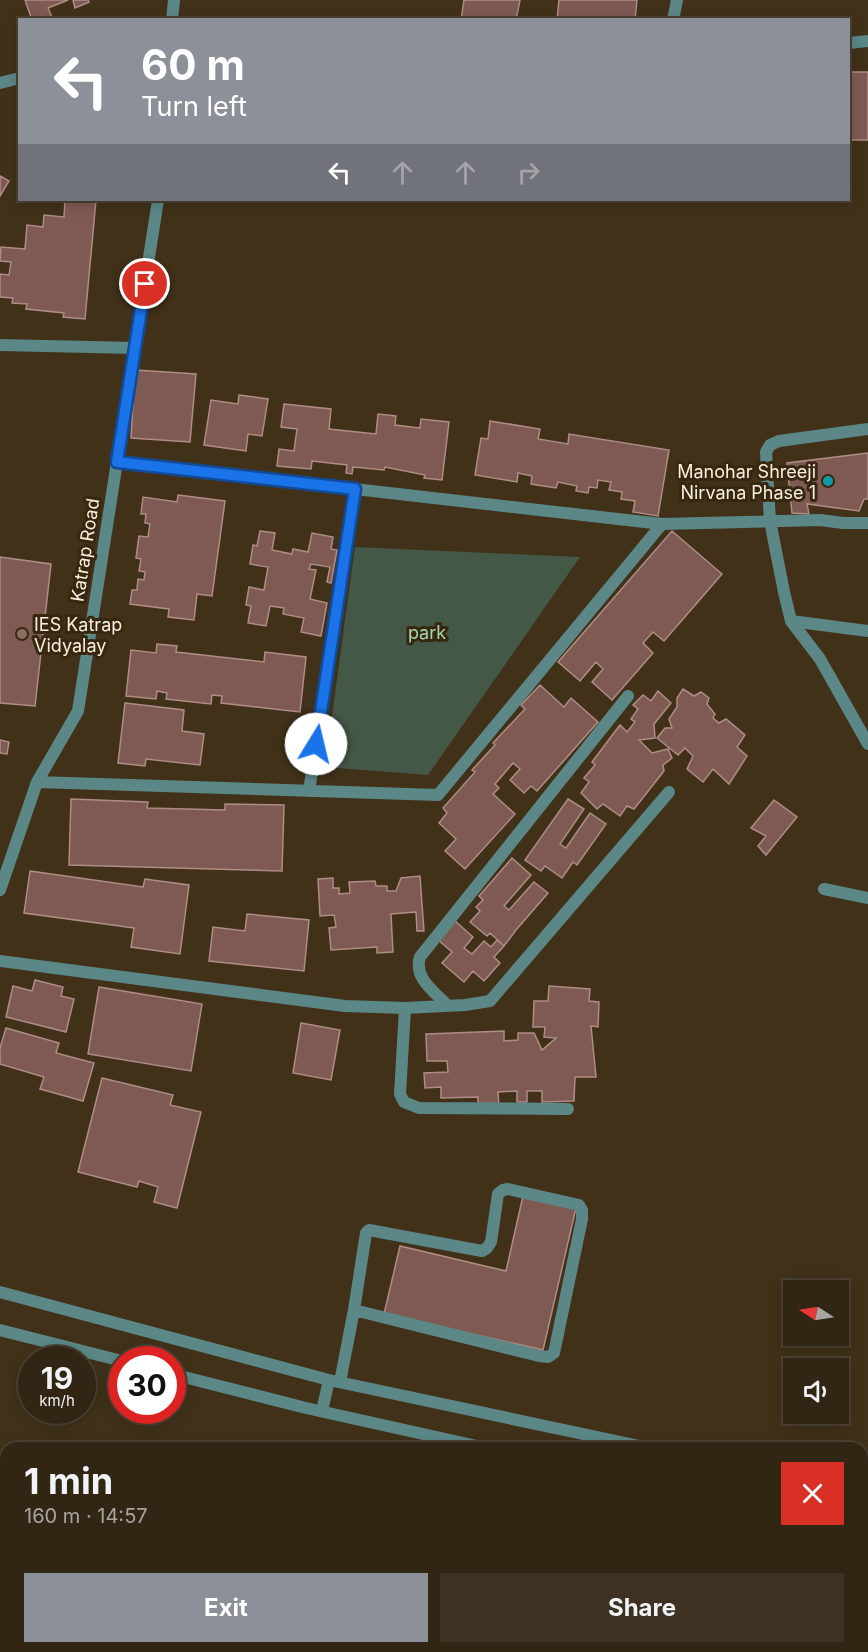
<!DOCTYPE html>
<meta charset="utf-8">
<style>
body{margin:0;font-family:Inter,sans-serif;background:#3d3121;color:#f1f3f6;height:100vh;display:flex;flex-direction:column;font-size:22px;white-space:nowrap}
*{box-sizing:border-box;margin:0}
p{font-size:20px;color:#a8a5a0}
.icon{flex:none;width:33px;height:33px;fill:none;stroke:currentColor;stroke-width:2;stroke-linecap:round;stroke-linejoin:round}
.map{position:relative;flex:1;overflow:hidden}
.side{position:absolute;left:0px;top:1442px;width:868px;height:212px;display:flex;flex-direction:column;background:#312513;border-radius:18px 18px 0 0;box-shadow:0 3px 15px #0003,0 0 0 2px #4c4233}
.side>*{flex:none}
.guide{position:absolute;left:18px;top:18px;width:832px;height:183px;border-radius:0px;box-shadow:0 3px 15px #0003,0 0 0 2px #4c4233;background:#8c9099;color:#fff;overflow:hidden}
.needle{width:39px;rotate:282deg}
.tools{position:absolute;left:783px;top:1280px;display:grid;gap:12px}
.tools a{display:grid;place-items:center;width:66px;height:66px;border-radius:0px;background:#312513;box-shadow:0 3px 15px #0003,0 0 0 2px #4c4233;font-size:30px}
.speed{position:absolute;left:18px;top:1346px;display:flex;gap:12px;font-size:30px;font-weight:700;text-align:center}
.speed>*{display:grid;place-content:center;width:78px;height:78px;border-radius:50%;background:#312513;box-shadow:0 3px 15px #0003,0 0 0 2px #4c4233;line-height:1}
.speed small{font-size:15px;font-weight:400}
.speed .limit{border:9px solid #d22;background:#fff;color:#111}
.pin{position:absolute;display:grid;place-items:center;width:51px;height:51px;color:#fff;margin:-26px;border:3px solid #fff;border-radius:50%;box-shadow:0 2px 6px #0007}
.me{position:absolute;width:66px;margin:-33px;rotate:9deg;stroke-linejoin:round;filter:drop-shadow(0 0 4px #0008)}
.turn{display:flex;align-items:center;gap:21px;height:126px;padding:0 24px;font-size:27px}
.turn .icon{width:78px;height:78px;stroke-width:2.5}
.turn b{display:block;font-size:42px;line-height:51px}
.lanes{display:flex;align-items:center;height:57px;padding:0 24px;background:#0003;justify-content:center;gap:30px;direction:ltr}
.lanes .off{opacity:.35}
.round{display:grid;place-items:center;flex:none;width:63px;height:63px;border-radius:0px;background:#3d3121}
.summary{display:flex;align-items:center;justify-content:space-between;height:102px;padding:0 24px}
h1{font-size:36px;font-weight:700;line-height:45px}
.cta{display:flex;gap:12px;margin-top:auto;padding:12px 24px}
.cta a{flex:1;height:69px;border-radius:0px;background:#8c9099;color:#fff;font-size:24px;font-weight:700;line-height:69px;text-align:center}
.cta a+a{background:#3d3121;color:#f1f3f6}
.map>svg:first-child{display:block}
</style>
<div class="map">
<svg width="868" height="1652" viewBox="0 0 868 1652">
<rect width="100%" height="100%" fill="#413119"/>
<path fill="#445848" d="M355 547 580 557 428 775 325 767Z"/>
<path fill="#7f5a53" stroke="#af8c86" stroke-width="1.5" d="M25 0H68L48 8 52 17 45 20H32Z
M73 0H88L89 2 75 8Z
M464 0H520L516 20H461Z
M559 0H637L635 20H557Z
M849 72H868V140H849Z
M0 176 9 181 0 196Z
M65 200H96L85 319 63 317 64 313 26 309 27 304 12 303 13 298 0 297V274L9 275 11 262 0 261 1 247 25 249 27 225 43 227 44 215 64 217Z
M135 370 196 374 190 442 131 438Z
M239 395 268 399 262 436 248 434 246 451 204 445 211 400 238 404Z
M284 404 331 409 329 429 376 434 378 414 396 416 395 425 420 428 421 419 449 422 442 480 424 478 425 475 385 467 384 470 353 467 352 474 346 473 347 465 312 461 311 469 277 466 279 449 294 451 297 429 281 427Z
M490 421 540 429 538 439 568 444 569 434 669 450 658 516 633 512 635 501 621 499 622 492 609 490 611 482 598 480 597 488 589 487 588 493 576 491 577 486 558 482 556 488 531 484 532 476 518 473 517 482 475 475 481 438 488 439Z
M868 453V499H864L859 511 807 504 809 514 792 513 787 463Z
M178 495 225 501 212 596 197 594 194 620 168 617 169 609 130 604 132 590H137L138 579 144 580 145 572 139 571 141 559 136 558 139 536 148 537 150 524 145 523 146 514H141L143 497 177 502Z
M260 531 275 533 272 550 292 554 293 549 308 552 312 533 333 537 331 549 337 550 331 583 327 582 330 567 311 564 309 569 316 570 310 599 327 603 321 636 301 632 304 618 283 614 284 608 270 606 266 626 248 623 251 606 246 605 249 587 264 590 268 567 250 564 253 545 257 546Z
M672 531 722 574 664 641 653 632 643 643 653 653 612 700 592 682 603 669 596 662 580 681 558 662Z
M0 557 51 564 35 706 0 703Z
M157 644 177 646 176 652 264 662 265 652 306 657 300 712 221 703 222 696 212 695 211 704 166 699 167 693 157 691 156 699 126 696 131 650 156 653Z
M540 685 564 707 571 698 598 722 537 791 531 786 524 793 510 780 520 769 513 763 495 784 499 788 493 794 515 814 465 869 445 851 456 839 439 823 447 813 443 808 475 772 472 770 495 745 493 743 525 709 521 705Z
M683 689 694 696 701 692 709 698 707 704 715 714 713 718 719 723 726 719 745 735 737 747 747 756 729 784 713 769 703 782 687 769 693 756 685 748 678 755 657 738 665 728H672L669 719 677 707V698Z
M658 691 671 703 654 724 655 738 639 740 652 753 668 749 672 758 663 765 664 771 634 809 627 806 620 816 603 804 597 809 581 793 589 782 584 778 595 765 592 762 620 725 627 732 635 722 631 719 638 709 633 705 643 695 651 701Z
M125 703 184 710 182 731 204 734 200 765 146 759 145 766 118 763Z
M0 740 9 742 7 754 0 753Z
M71 799 148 802 147 808 225 810V804L284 805 282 871 69 865Z
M568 799 584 809 560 844 566 848 590 813 606 824 577 865 573 862 562 878 545 866 541 871 525 860Z
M774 800 797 817 766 855 758 846 766 836 751 828Z
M512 858 531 875 504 906 509 910 534 882 548 893 516 930 504 946 490 933 487 936 470 922 480 911 476 907 483 900 479 896Z
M30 871 143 887 145 879 189 885 180 954 131 947 134 928 24 913Z
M420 876 424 931H417L416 912 391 914 393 952 377 953V947L331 950 329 928 336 927 334 915 320 916 318 879 333 878V888H339V894L350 893 349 882 375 881 376 886H387V891H396L401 878Z
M247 914 309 920 304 971 209 961 213 927 245 931Z
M454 920 473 937 464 948 472 954 484 941 491 947 497 940 504 946 494 957 500 963 484 981 473 971 464 982 442 963 452 952 437 939Z
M35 980 63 987 61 996 74 999 66 1032 6 1017 13 986 32 991Z
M549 986 590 989 589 1001 599 1002 598 1027 591 1026 596 1077H575L574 1101 542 1102V1091H527V1102H517V1091L498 1092 499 1106 478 1107V1097L441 1098V1087L425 1088 424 1073 448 1072 447 1061H427L426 1034 504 1031V1041L518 1040V1033H534L542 1050 556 1038 544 1037 545 1027H533L534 1001H548Z
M99 987 202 1004 191 1071 88 1054Z
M301 1023 340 1030 331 1080 293 1073Z
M6 1028 59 1043 56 1053 94 1063 83 1101 40 1089 44 1077 0 1064V1048Z
M102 1078 173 1095 170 1105 201 1112 177 1208 154 1202 158 1187 139 1181 137 1187 78 1172Z
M523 1196 576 1208 543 1350 384 1314 400 1246 506 1271Z"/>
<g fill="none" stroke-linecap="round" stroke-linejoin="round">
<path stroke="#5b8887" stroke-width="12" d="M849 43 868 41"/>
<path stroke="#5b8887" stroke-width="12" d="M172 20 174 0
M673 20 677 0
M0 83 20 78
M0 345 135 348
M868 429 779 441 770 445 766 452 770 521 784 592 791 621 820 659 868 744
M662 524 820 520 843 523H868
M791 621 868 631
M37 782 438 795 662 524 117 462
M309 791 355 489
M824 889 868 898
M0 890 37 782 78 711 158 200
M0 961 345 1006 405 1008 465 1005 490 1001 669 792
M448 1006C435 992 413 978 420 957L628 696
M405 1008 400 1094 404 1102 419 1108 568 1109
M340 1382 354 1310 539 1356 548 1357 554 1353 582 1219V1210L579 1205 508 1189 503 1190 498 1194 491 1242 487 1248 482 1251 369 1230 366 1233 354 1310"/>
<path stroke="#5b8887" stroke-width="12" d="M0 1292 329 1380 649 1448
M0 1330 122 1361
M172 1374 306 1408 486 1448
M322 1411 329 1380
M862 1492 868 1493
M862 1532 868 1533"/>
</g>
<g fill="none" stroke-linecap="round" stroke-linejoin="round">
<g stroke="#114b97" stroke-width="15">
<path id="route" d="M145 284 117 462 355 489 316 744"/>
</g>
<use href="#route" stroke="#1a73e8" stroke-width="10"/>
</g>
<circle fill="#0f9aa8" stroke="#37270f" stroke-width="2" cx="828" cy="481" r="6"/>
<circle fill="#8d6e63" stroke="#37270f" stroke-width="2" cx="22" cy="634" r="6"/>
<g text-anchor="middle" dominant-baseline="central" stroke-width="6" stroke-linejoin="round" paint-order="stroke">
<g font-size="18" fill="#f9efe1" stroke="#37270f" text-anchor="end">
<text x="816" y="471">Manohar Shreeji<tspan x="816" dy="21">Nirvana Phase 1</tspan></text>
<text x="34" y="624" text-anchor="start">IES Katrap<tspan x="34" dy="21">Vidyalay</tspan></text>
</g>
<g font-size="18" fill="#f9efe1" stroke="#37270f">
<text transform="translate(85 550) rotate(-81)">Katrap Road</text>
</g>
<g font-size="18" fill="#a3d8ae" stroke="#37270f">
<text x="427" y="632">park</text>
</g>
</g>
</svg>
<div class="tools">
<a><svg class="needle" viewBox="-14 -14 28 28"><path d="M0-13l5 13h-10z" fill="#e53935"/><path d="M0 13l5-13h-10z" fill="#a8a5a0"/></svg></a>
<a><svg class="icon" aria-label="sound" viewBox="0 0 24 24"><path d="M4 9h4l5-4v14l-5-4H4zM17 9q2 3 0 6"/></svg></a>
</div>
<div class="speed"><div>19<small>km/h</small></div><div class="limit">30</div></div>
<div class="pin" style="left:145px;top:284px;background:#d93025"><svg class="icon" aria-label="arrive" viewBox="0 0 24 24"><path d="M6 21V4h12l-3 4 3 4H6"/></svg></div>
<svg class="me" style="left:316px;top:744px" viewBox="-20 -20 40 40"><circle r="19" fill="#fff"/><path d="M0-13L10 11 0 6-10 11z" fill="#1a73e8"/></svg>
<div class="guide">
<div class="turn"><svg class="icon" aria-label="left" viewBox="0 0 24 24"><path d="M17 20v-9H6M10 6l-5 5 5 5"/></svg><div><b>60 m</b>Turn left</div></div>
<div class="lanes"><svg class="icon" aria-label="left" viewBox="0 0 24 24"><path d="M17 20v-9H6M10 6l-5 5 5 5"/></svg><svg class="icon off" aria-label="ahead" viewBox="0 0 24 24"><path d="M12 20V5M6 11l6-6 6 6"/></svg><svg class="icon off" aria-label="ahead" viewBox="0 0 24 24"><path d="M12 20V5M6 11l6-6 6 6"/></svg><svg class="icon off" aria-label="right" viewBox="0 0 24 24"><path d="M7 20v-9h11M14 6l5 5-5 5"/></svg></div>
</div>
<section class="side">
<div class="summary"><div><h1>1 min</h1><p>160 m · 14:57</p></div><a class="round" style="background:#d93025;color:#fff"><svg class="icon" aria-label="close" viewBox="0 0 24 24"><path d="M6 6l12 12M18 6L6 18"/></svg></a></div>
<div class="cta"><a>Exit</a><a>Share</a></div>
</section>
</div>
